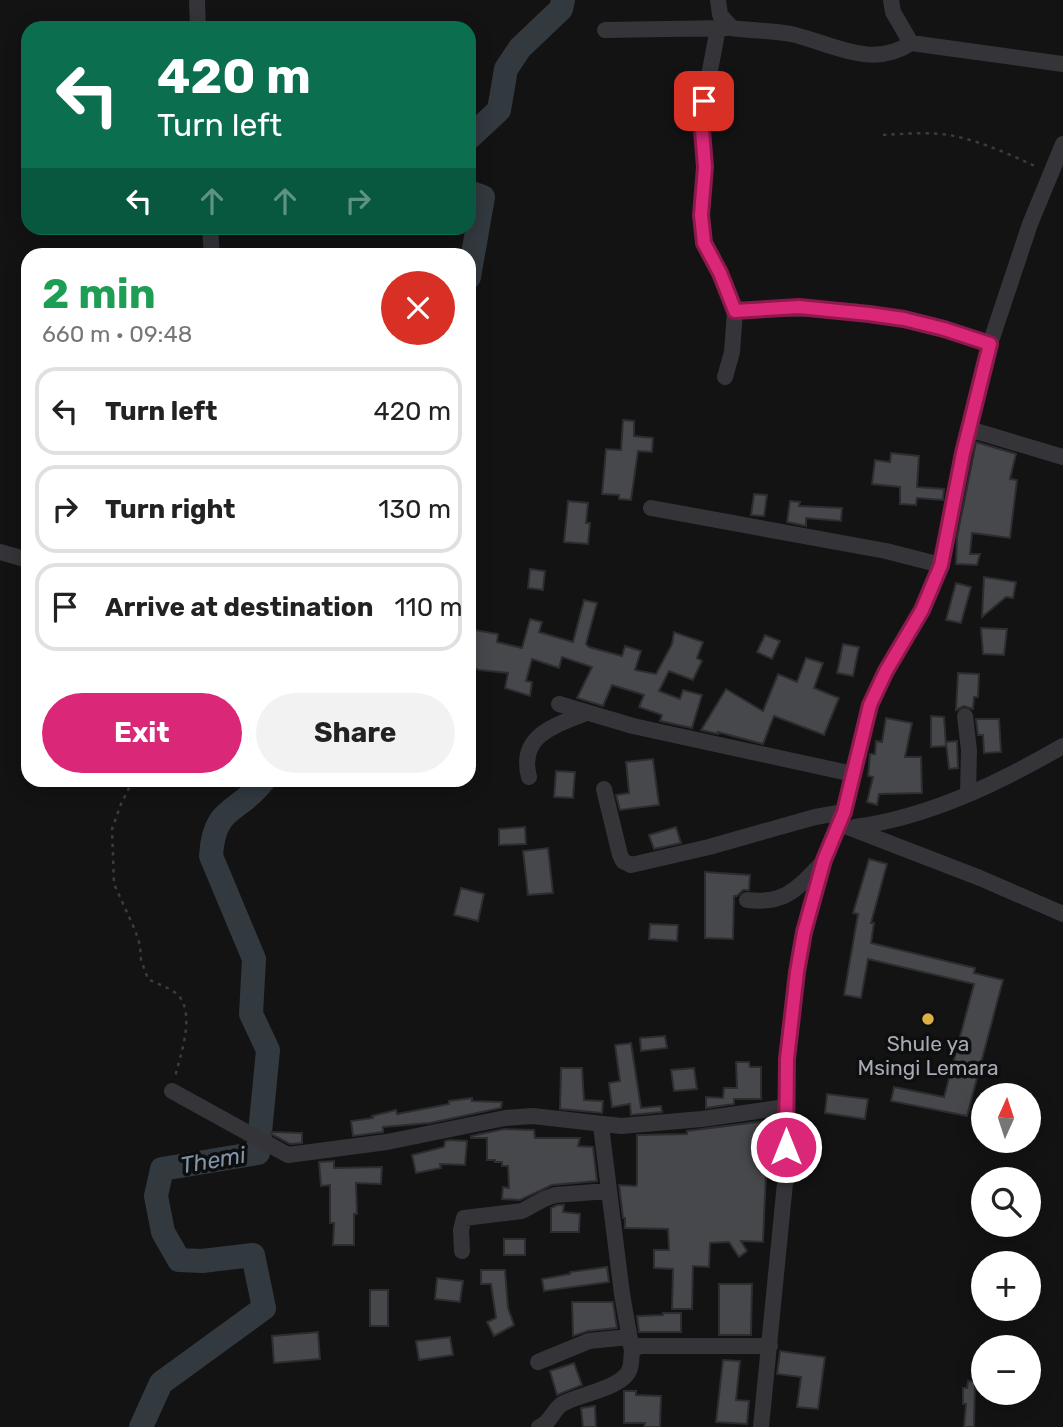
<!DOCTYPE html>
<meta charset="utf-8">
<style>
body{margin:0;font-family:Rubik,sans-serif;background:#f2f2f2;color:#222;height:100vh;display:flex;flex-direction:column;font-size:26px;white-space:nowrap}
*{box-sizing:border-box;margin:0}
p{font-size:23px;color:#767676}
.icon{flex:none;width:38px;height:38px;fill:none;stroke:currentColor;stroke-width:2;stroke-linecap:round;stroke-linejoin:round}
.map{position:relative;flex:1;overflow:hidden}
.details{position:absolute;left:21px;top:248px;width:455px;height:539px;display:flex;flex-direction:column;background:#fff;border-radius:21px;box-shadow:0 4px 18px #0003}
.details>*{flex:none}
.guide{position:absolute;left:21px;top:21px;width:455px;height:214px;border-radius:21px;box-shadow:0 4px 18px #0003;background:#0b6e4f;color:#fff;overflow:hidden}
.needle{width:46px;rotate:3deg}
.controls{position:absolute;left:971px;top:1083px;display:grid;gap:14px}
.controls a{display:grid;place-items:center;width:70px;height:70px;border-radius:50%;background:#fff;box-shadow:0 4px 18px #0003;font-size:35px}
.pin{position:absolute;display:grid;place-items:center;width:60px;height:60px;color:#fff;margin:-30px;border-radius:14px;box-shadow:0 4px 10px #0006}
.me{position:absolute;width:77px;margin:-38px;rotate:0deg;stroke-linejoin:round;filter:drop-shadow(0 0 5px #0008)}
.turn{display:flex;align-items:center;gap:24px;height:147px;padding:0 21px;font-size:32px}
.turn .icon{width:91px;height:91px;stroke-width:2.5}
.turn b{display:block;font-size:49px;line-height:60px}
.lanes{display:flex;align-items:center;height:66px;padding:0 21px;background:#0003;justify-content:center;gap:35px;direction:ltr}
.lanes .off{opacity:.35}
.round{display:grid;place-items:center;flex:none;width:74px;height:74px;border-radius:37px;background:#f2f2f2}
.summary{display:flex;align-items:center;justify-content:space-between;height:119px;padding:0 21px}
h1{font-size:42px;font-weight:700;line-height:52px;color:#1e9e55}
.action{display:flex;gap:14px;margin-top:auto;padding:14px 21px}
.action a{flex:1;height:80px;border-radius:42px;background:#db2777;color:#fff;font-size:28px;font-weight:700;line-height:80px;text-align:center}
.action a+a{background:#f2f2f2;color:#222}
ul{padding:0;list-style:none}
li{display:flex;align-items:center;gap:21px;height:88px;margin:0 14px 10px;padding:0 7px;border:4px solid #e0e0e0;border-radius:21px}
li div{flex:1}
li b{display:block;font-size:26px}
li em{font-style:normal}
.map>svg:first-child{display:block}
</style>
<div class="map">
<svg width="1063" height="1427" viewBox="0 0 1063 1427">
<rect width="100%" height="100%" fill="#131314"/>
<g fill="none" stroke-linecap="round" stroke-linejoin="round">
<path stroke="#32393f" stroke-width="24" d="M469 138 499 110 506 69 520 48 561 9 563 0
M469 192 483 197 469 277
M141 1427 161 1383 264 1308 253 1255 202 1261 179 1260 163 1232 156 1196 162 1169 258 1153 268 1050 251 1014 254 959 211 856C214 804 239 814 264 780"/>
</g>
<path fill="#47484c" stroke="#2d2d30" stroke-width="2" d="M623 420 634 421V436L653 438 652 452 638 451 631 500 619 499V495L602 494 606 449 621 450Z
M976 442 1016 454 1010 479 1017 480 1010 538 972 533 970 554H980L977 565 956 564 957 537Z
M891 453 919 456 917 487 944 489 943 500 917 498 916 505 900 504V487L872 484 875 460 890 462Z
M754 494 767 495 764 516 751 515Z
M568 501 588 503 586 523H590L588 544 564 542Z
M790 501 800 502 799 506 842 508 841 521 806 518V526L787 522Z
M530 569 545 571 543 590 528 588Z
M984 577 1016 582 1013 598 1006 597 982 617Z
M956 583 971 587 961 623 946 620Z
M584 600 597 603 586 644 589 647 622 656 625 646 641 651 635 670 656 674 672 644 674 632 703 642 697 658 702 661 693 680 669 671 659 691 680 699 683 690 702 695 692 728 660 721 662 715 639 707 644 695 612 685 603 706 577 698 592 667 562 657 559 668 532 659 526 681 532 682 530 696 505 688 508 673 479 670 469 666V629L498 634 497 642 522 648 530 619 542 622 539 632 573 642Z
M981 628 1007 629 1004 655 983 654Z
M765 635 780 641 772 659 757 652Z
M843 644 859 647 853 676 837 673Z
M806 658 823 663 814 688 839 698 824 735 774 716 763 744 718 732V734L701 730 726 689 763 711 778 674 797 682Z
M958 673 979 674 978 697H974L973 709 964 706 956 710Z
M931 716 944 717 946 746 931 747Z
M886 718 912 723 905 757H921L922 793 879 794 877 805 867 802 873 777 868 776 870 754H875L876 741 882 742Z
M976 719H999L1001 752 984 753 983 735H978Z
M957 741 958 768 949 769 946 742Z
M653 759 659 805 620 810 616 795 629 793 626 762Z
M556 771 575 772 573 798 554 797Z
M525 827 526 844 499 845V829Z
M676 827 681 843 654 849 649 835Z
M548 848 553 893 528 895 523 851Z
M869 859 887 864 871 923H874L871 943 975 968 974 973 1003 980 967 1116 891 1101 894 1087 944 1097 974 984 868 959 861 998 844 995 858 914 853 913Z
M705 872 750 875 749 890H743L737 896H734L733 939 705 938Z
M461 888 484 894 478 921 454 915Z
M650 924 678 925 677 941 649 939Z
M665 1036 667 1048 641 1051 640 1038Z
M631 1043 641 1108 661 1106 662 1112 631 1115 630 1104 612 1107 609 1083 620 1081 615 1045Z
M736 1062H749L750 1067H761V1099H734V1104L706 1108V1097L723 1098 724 1088H737Z
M561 1068H582L584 1100 603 1101 602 1113 560 1109Z
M694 1068 697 1089 674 1091 671 1070Z
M827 1094 868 1099 865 1119 825 1113Z
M472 1098V1101L502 1102 501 1108 430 1123 383 1127V1132L353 1136 351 1121 373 1118 372 1116 396 1110 397 1114 449 1104V1101Z
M765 1121 767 1150 763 1242 741 1241 747 1251 739 1257 729 1242 710 1243 709 1267 693 1266 692 1309H672L673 1269 654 1268V1250H669L668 1229 625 1228V1218H623L619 1185 636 1186 637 1184V1135L687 1134V1131Z
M504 1129 534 1130 535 1138H580L578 1146 593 1147 597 1181 552 1185 520 1200 502 1199 503 1187 509 1188 508 1166H502V1162H495V1160H487V1138H471V1136Z
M271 1132 302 1133V1143L290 1144 271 1134Z
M450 1140 467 1141 465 1165 440 1164 441 1168 416 1173 412 1155 444 1147 445 1141Z
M334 1161V1168L382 1167 381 1184 356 1183 357 1214H354V1245H333L334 1223H330V1185L321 1186 319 1162Z
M557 1205H564L563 1212 580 1214 579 1232H551V1208Z
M504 1239H525V1255H504Z
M607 1267 609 1282 544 1291 542 1279 570 1274V1272Z
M481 1270H505L508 1308 514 1325 494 1336 487 1322 496 1318 491 1284H481Z
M437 1278 463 1281 460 1302 435 1299Z
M719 1284H752L751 1335H719Z
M370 1290H388V1326H370Z
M572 1302H613L617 1328 588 1331 573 1336Z
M663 1313H681V1332H639L637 1316 663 1315Z
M318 1332 320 1359 274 1363 272 1336Z
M450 1337 453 1355 419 1360 416 1341Z
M780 1351 825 1357 818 1409 797 1407 801 1377 777 1374Z
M723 1360 740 1361 736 1400 749 1401 747 1424 716 1422Z
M574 1363 582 1385 557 1395 550 1371Z
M968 1381 975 1382 974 1427H964L966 1404H963V1388H967Z
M624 1391H636V1395L661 1396 660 1427H644L645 1423H624Z
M595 1406 596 1427H583L581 1408Z"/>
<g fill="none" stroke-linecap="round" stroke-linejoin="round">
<path stroke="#3b3c40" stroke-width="2.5" stroke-dasharray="3.5 5" stroke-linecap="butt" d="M883 135C906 134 931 131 954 136 983 142 1011 155 1037 167
M133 780 121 804 112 829 114 884 135 930 140 945 141 960 148 979C158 984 170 988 178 995 196 1014 180 1056 175 1077"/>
<path stroke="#353539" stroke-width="16" d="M197 0 198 28
M718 0 720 15 732 28C751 31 772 30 791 34 831 43 872 70 911 43L1063 64
M891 0 893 12 911 43
M718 28 701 118 705 167 701 215 704 243 720 273 735 311 732 352 725 377
M605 30 728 28
M210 228 212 256
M735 311C789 307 853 308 907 320 935 326 963 335 990 344
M969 429 1063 457
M651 508 886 551 941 565
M0 552 28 560
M559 704 633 726 853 774
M965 716 969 750 968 793
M529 777C518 735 555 726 586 713
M604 789 620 855 623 861 631 865 709 847 815 817 844 812
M840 824 980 878 1063 914
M855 827C929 817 999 783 1063 746
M747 900C784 904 795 891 820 865
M172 1091 288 1155 387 1142 505 1118 533 1116 621 1126 702 1119 786 1107
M601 1126 622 1294 632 1351
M462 1251 461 1230 464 1218 522 1211 544 1199 555 1195 609 1191
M538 1362 589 1341 629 1337
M539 1427C551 1423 552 1411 562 1404 579 1394 625 1388 630 1368 632 1362 631 1356 632 1351L639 1346H770
M761 1427 785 1183 787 1059 797 972 804 932 824 860 844 812 870 705 886 671 922 610 941 565 963 452 990 344 1030 224 1063 144"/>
</g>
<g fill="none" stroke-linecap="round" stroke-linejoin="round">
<g stroke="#8e194d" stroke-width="18">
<path id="route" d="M704 101 701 118 705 167 701 215 704 243 720 273 735 311 799 307 869 314 904 319 944 329 990 344 963 453 941 565 922 610 886 671 870 705 844 812 824 860 804 932 797 972 787 1059 786 1147"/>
</g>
<use href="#route" stroke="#db2777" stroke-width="12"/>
</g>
<circle fill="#dcb044" stroke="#0e0e0f" stroke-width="2.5" cx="928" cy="1019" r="7"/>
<g text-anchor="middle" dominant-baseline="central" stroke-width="7" stroke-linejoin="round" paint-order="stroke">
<g font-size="21" fill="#a6aab3" stroke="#0e0e0f">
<text x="928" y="1043">Shule ya<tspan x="928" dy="24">Msingi Lemara</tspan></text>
</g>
<g font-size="23" font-style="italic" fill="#8195aa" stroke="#0e0e0f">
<text transform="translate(213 1160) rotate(-10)">Themi</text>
</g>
</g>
</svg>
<div class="controls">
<a><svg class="needle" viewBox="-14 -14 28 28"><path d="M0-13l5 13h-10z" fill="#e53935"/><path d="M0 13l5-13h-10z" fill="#767676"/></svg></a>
<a><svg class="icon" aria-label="search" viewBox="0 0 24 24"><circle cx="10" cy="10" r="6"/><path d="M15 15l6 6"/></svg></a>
<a>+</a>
<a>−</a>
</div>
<div class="pin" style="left:704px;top:101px;background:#d93025"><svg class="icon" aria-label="arrive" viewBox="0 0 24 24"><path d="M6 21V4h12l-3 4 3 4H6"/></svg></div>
<svg class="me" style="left:786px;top:1147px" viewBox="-20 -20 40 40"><circle r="17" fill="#db2777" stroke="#fff" stroke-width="3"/><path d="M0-11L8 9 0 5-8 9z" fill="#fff"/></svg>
<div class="guide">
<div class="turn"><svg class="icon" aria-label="left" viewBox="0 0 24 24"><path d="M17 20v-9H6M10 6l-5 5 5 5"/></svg><div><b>420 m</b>Turn left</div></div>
<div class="lanes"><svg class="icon" aria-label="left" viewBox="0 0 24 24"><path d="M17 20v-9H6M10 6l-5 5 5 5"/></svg><svg class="icon off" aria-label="ahead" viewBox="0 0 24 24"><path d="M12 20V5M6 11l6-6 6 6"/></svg><svg class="icon off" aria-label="ahead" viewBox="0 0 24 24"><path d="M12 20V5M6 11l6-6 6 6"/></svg><svg class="icon off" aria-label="right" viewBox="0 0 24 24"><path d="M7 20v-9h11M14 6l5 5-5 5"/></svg></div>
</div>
<section class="details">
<div class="summary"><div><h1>2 min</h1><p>660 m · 09:48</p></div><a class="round" style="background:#d93025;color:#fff"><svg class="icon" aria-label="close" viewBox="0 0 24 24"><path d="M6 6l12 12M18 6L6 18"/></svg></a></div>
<ul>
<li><svg class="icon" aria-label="left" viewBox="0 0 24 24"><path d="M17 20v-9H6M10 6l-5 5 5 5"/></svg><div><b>Turn left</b></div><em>420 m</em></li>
<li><svg class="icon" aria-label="right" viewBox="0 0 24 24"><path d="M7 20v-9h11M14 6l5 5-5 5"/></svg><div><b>Turn right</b></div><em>130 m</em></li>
<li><svg class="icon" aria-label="arrive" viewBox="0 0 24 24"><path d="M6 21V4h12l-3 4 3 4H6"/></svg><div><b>Arrive at destination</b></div><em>110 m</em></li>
</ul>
<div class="action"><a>Exit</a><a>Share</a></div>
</section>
</div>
